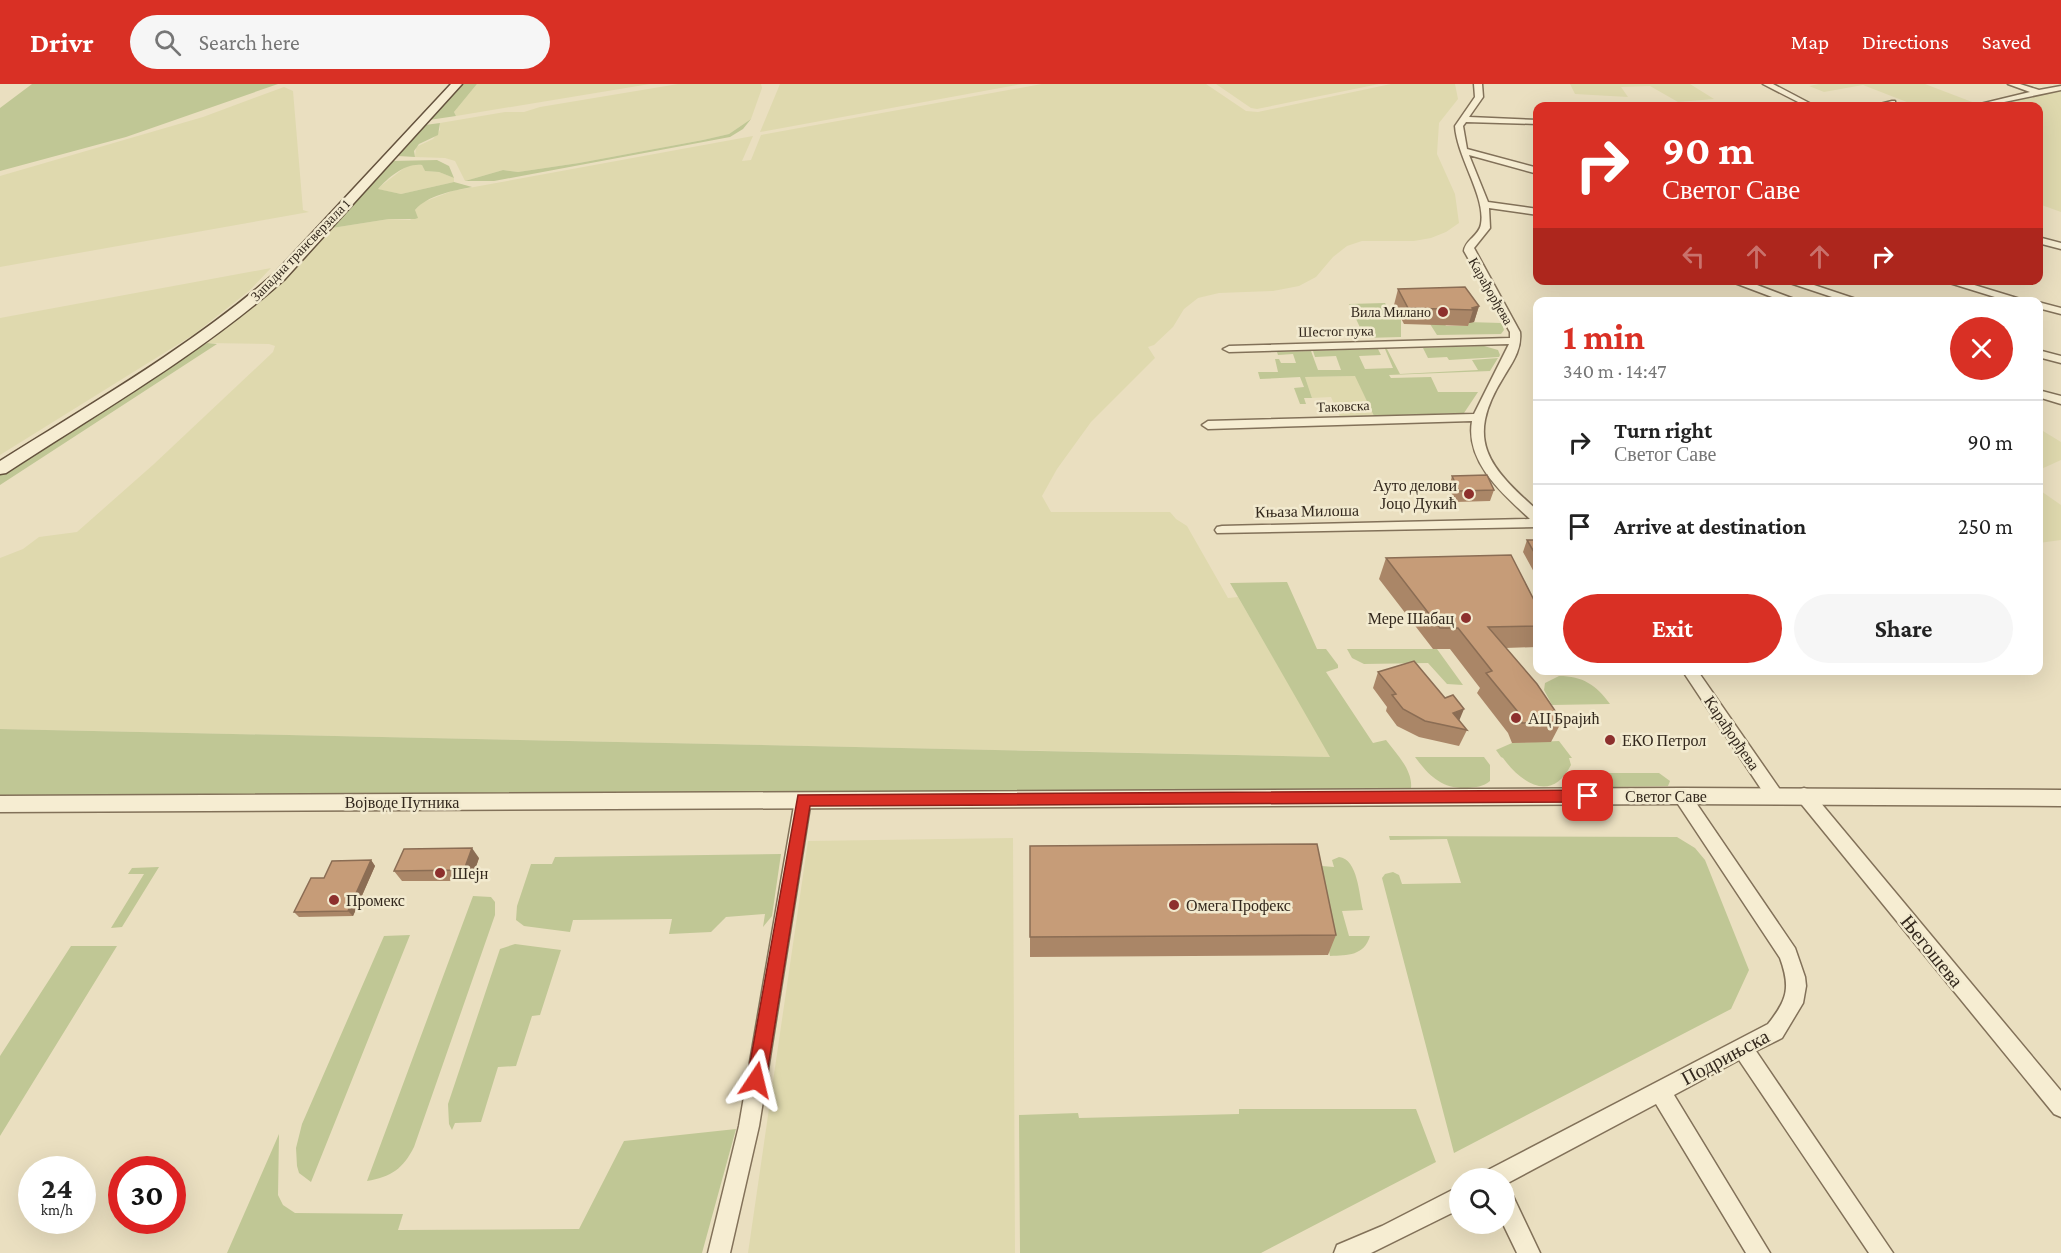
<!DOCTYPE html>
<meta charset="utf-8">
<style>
body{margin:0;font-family:"Crimson Pro",serif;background:#f6f6f6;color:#222;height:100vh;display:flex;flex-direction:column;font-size:22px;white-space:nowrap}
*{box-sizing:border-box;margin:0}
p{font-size:20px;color:#767676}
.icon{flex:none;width:33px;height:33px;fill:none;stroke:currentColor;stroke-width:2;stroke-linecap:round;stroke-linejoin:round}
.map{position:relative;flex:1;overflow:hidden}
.sheet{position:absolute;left:1533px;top:213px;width:510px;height:378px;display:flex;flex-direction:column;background:#fff;border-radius:12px;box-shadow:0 6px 24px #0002}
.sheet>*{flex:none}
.top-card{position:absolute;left:1533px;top:18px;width:510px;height:183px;border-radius:12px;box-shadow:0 6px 24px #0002;background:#d93025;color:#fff;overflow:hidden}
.fabs{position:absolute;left:1449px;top:1084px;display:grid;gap:12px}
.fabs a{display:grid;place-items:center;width:66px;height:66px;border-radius:50%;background:#fff;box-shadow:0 6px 24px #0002;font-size:30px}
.speed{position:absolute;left:18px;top:1072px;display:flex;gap:12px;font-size:30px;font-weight:700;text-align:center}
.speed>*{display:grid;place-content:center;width:78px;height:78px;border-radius:50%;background:#fff;box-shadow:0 6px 24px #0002;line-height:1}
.speed small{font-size:15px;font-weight:400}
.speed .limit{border:9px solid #d22;background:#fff;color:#111}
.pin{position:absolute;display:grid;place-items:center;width:51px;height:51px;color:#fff;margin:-26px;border-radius:12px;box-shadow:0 3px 9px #0006}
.me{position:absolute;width:66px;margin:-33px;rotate:10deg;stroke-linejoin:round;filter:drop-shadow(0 0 4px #0008)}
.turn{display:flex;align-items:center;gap:21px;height:126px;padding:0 30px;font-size:27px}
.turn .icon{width:78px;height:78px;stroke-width:2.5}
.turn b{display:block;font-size:42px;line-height:51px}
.lanes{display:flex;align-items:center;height:57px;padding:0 30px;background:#0003;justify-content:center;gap:30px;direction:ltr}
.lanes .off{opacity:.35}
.round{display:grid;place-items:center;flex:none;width:63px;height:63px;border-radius:32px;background:#f6f6f6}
.headline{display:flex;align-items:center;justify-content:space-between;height:102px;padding:0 30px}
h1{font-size:36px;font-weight:700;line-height:45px;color:#d93025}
.button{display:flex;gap:12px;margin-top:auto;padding:12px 30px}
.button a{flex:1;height:69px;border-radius:36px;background:#d93025;color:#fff;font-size:24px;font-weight:700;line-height:69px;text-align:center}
.button a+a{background:#f6f6f6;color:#222}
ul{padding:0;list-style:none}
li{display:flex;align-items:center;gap:18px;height:84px;padding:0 30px;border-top:2px solid #e0e0e0}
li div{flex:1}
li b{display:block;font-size:22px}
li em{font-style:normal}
header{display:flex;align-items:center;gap:36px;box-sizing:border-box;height:84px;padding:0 30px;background:#d93025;color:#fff}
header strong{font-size:28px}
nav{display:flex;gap:33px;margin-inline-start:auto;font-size:21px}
.search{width:420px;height:54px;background:#f6f6f6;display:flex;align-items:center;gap:15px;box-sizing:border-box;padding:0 21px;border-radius:33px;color:#767676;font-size:22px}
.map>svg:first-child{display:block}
</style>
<header>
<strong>Drivr</strong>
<div class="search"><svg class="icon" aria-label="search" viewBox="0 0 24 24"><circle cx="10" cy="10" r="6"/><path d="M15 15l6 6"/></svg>Search here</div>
<nav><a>Map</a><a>Directions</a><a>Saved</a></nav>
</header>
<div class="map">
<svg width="2061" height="1169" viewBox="0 0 2061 1169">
<rect width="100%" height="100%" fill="#eadfc0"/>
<path fill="#dfd9ae" d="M477 0H650L456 32 454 28Z
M678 0H761L762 4 751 35 729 50 703 56 579 79 518 88 503 86 465 97 455 77 445 74 415 73 416 63 433 55 440 46V39L505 28H524L540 23Z
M780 0H1022L760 48Z
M1042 0H1206L1246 27 1258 28 1391 0H1455L1458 15 1439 39 1437 70 1455 110 1459 139 1446 148 1431 154 1414 157H1362L1347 162 1333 173 1316 193 1299 202 1273 207 1219 209 1198 214 1184 225 1173 243 1154 261 1148 263 1155 274 1091 338 1057 385 1042 412 1051 428H1170L1176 435 1187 442 1228 514 1238 513 1331 673 0 645V474L23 465 39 453 77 448 154 380 273 268 275 262 269 260 207 259 268 210 332 144 389 135 410 136 415 132V126L421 119 452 107 753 52 742 77 751 76 761 51Z
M1216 0H1379L1257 25 1251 24Z
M1566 0H1690L1714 15 1678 18 1650 2 1621 3 1628 13 1575 10 1570 0Z
M1819 0H1925L1980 21 2061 4V128L2039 120 2038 22H1917L1863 1 1824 8 1809 2Z
M284 3 293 7 303 126 309 128 0 183V92L203 33Z
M415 80 422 81 425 87 439 88 454 94V98L401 110 377 105 408 81Z
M271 184 249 207 193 251 0 371V234Z
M1356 292 1374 332 1340 333 1331 313 1312 314 1305 293Z
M2038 344 2061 358V376L2039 386Z
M2038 405 2061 421V456L2039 459Z
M1013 754 1015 1169H748L808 757Z"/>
<path fill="#c0c795" d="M32 0H278L126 53 0 87V24Z
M463 0H477L454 28 456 32 429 36Z
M751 35 743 45 730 53 494 97H465L503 86 518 88 579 79 703 56 729 50Z
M440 39 438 51 419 60 414 67 415 73 398 72 425 41Z
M437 76 449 82 454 94 439 88 425 87 422 81C405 79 389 93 378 105L401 110 454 98 472 103C452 107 428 111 415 126L418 134 415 135H389L332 144 391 77Z
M1385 219 1388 224H1396L1401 235V253L1365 254 1349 220Z
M1467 238 1502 239 1504 246 1501 250 1437 251 1430 240 1444 239 1446 242H1468Z
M207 259 217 260 0 401V390Z
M1484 262 1498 266 1500 271 1499 273 1449 276 1447 273 1428 274 1423 264Z
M1378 265 1381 271 1359 272 1365 285 1393 284 1385 265H1387L1400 290 1478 286 1472 276 1498 274 1490 287 1389 291 1391 294 1431 293 1438 308H1478L1464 329 1374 332 1355 292 1305 293 1312 314H1304L1306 320H1300L1294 304 1304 303 1300 293 1260 295 1258 288H1278L1275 275H1279L1281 279H1296L1293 270 1278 271 1277 268 1311 267 1318 286H1341L1336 272 1315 273 1313 267Z
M1287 498 1317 565H1326L1338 581V584L1326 588 1373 659 1386 656C1398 672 1416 689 1410 710L0 712V645L1330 673 1230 499Z
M1347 565H1437L1463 601 1447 600 1428 579 1364 580 1352 574Z
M1559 592C1583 592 1596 601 1610 620L1552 621 1544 606 1545 599Z
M1559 657 1572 674H1569L1571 681C1552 719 1522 700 1503 674L1501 673 1496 666 1512 659Z
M1415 673H1484L1490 681V697C1483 703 1476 703 1467 704 1442 705 1429 692 1415 673Z
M1606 689H1659L1670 697 1668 702 1613 703 1607 702 1599 693Z
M1389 752 1677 753 1695 764 1705 776 1749 886 1731 925 1454 1069 1382 794 1385 790 1393 788 1399 791 1402 800 1461 799 1447 755 1390 756Z
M781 770 772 832 763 843 765 830 726 833 711 848 669 850 672 835 573 836 570 848 524 842 516 836 517 822 531 780H552L555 773Z
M1339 773C1358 775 1359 811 1363 826L1342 827 1349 852H1370C1364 872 1348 871 1330 872L1310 781 1334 783 1332 776Z
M159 783 122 843 111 844 144 790H128L132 784Z
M473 812 491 813 495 818V831L414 1063C403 1085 391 1093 367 1097Z
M410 851 311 1098 299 1089 297 1082 296 1064 302 1040 384 852Z
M515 860 561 866 540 931 532 932 516 982 498 983 481 1038 455 1039 452 1046 449 1040 448 1020 500 865Z
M71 862H117L0 1052V972Z
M1239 1025H1416L1436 1078 1261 1169H1020L1019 1031 1078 1029 1079 1034 1239 1030Z
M736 1045 702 1169H227L279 1050 278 1111 283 1121 295 1129 403 1130 398 1146 579 1145 624 1057Z"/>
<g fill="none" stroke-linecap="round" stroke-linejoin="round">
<g stroke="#827159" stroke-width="3">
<path id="minor" d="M1474 0H1482L1483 13 1469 33 1538 36V40L1466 38 1463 42 1467 65 1538 84V90L1469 71 1488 118 1538 125V131L1489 124 1490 144 1474 164 1520 248C1522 266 1512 279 1503 294 1464 357 1489 383 1538 427V443L1217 449 1215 446 1217 443 1222 442 1530 435C1503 410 1465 378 1472 337L1208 345 1202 341 1208 337 1474 330 1509 260 1229 268 1223 265 1229 262 1510 254V248L1464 167C1465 156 1479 152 1481 140 1486 113 1457 73 1455 42L1475 13Z
M1763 0H1773L1815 22H1806Z
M2008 0H2020L2039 6 2061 2V6L1985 22H1972L2030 8Z
M1892 17H1895V21L1872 22Z
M2038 153 2061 159V165L2038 159Z
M1727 196H1744L1802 218H1785Z
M1781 196H1799L1865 218H1847Z
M1940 196H1958L2030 218H2011Z
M2038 218 2061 224V230L2038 224Z
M2038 266 2061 272V279L2038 273Z
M2038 306 2061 312V320L2038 313Z
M1682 586H1697L1781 707 1783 712 1781 717 1775 719 1769 717Z
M1804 704 1810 706 2061 1007V1033L2054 1030 1798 716 1796 711 1798 706Z
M1682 705 1688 707 1795 864 1805 893 1806 902 1803 919 1782 954 1756 967 1893 1169H1869L1739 976 1674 1011 1770 1169H1746L1656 1020 1504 1101V1095H1483L1486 1087 1768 940C1787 916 1791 904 1780 874L1676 717 1674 712 1676 707Z
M803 709 809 711 811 716 759 1042 730 1169H708L739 1042 795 716 797 711Z
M1460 1102V1125L1371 1169H1334L1337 1161 1382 1142Z
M1504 1107 1512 1110 1540 1169H1517L1503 1140Z"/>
</g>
<g stroke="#827159" stroke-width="3">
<path id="tertiary" d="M1682 704 2061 706V722L1682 720 0 728V712Z"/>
</g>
<g stroke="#64523d" stroke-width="3">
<path id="secondary" d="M451 0H462L284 196C199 271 101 327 6 389L0 390V377C94 318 190 263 274 190Z"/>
</g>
<use href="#minor" fill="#f6edd2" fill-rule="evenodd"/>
<use href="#tertiary" fill="#f6edd2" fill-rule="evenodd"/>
<use href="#secondary" fill="#f6edd2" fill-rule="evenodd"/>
</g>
<path fill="#aa8667" d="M1538 168V179L1535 175Z
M1398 205 1479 222 1474 238 1469 239 1468 242 1404 240 1394 221Z
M1452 392 1494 406 1490 417 1455 418 1449 403Z
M1527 456H1538V490H1535L1523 468Z
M1386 474 1538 524 1537 563 1505 564 1562 637 1551 658 1512 659 1508 649 1477 609 1480 604 1450 565H1433L1379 495Z
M1378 588 1459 637 1467 646 1459 662 1419 653 1397 642 1386 627 1387 623 1373 604Z
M1030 762 1336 851 1328 871 1030 873Z
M479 774 471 797H402L394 787Z
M371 776 375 782 353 832 299 833 294 828 324 794Z"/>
<path fill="#8b6d54" d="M1479 222 1474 238 1469 239 1473 226 1472 224Z
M1464 625 1457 642 1453 629Z
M472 764 479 774 471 797 464 786Z
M371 776 375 782 353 832 348 827Z"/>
<path fill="#c69c78" stroke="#8b6d54" stroke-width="1.5" d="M1465 203 1479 222 1472 224 1473 226 1408 224 1398 205Z
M1487 391 1494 406 1459 407 1452 392Z
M1527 456H1538V475Z
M1511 471 1538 524V542L1488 543 1537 600 1562 637 1522 639 1518 628 1486 589 1492 587 1458 544H1440L1386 474Z
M1414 577 1445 614 1453 611 1464 625 1453 629 1467 646 1425 637 1403 625 1392 611 1396 610 1378 588Z
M1317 760 1336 851 1030 853V762Z
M472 764 464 786 394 787 404 765Z
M371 776 348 827 294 828 311 794H324L332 777Z"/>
<path fill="#d93025" stroke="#8d1f18" stroke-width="1.5" d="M1588 706 1593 707 1595 712 1593 716 1588 718 810 722 766 996 763 1002 756 1005 750 1002 747 996 798 711Z"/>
<g fill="#8d302d" stroke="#f2eacf" stroke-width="2">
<circle cx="1443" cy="228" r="6"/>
<circle cx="1469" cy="410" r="6"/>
<circle cx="1466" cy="534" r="6"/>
<circle cx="1516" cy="634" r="6"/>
<circle cx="1610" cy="656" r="6"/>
<circle cx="440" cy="789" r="6"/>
<circle cx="334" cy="816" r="6"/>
<circle cx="1174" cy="821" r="6"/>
</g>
<g text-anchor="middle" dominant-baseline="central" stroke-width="5" stroke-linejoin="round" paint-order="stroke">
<g font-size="14" fill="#33281d" stroke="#f2eacf">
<text transform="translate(300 166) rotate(-46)">Западна трансверзала 1</text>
<text transform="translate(1491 207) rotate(60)">Карађорђева</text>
<text transform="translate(1336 247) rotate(-1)">Шестог пука</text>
<text transform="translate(1343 322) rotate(-2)">Таковска</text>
</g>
<g font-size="14" fill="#33281d" stroke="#f2eacf" text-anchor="end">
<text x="1431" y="228">Вила Милано</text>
</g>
<g font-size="16" fill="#33281d" stroke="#f2eacf" text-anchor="start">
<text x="1457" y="401" text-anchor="end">Ауто делови<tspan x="1457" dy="18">Јоцо Дукић</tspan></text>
<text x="1454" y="534" text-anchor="end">Мере Шабац</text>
<text x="1528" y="634">АЦ Брајић</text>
<text x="1622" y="656">ЕКО Петрол</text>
<text x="452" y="789">Шејн</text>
<text x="346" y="816">Промекс</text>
<text x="1186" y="821">Омега Профекс</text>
</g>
<g font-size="16" fill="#33281d" stroke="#f2eacf">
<text transform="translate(1307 427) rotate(-1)">Књаза Милоша</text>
<text transform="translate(1732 649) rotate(56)">Карађорђева</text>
<text x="1666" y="712">Светог Саве</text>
<text x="402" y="718">Војводе Путника</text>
</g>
<g font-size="20" fill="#33281d" stroke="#f2eacf">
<text transform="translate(1932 867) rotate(51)">Његошева</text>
<text transform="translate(1725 973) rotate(-28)">Подрињска</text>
</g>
</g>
</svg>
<div class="fabs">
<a><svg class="icon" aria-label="search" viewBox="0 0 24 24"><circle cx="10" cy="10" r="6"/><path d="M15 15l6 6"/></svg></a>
</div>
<div class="speed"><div>24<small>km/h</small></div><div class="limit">30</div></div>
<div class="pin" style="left:1588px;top:712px;background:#d93025"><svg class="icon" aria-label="arrive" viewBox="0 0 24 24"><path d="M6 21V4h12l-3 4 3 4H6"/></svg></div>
<svg class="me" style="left:756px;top:996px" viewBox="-20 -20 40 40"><path d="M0-17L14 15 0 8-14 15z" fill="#d93025" stroke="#fff" stroke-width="4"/></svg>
<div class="top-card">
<div class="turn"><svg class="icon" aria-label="right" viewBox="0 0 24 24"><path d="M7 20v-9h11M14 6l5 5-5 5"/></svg><div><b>90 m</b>Светог Саве</div></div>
<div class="lanes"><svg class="icon off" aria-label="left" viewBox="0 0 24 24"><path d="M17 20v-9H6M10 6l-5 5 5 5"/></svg><svg class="icon off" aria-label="ahead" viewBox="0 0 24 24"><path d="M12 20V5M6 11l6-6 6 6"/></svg><svg class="icon off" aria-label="ahead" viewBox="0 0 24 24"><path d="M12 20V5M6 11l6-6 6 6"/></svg><svg class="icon" aria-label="right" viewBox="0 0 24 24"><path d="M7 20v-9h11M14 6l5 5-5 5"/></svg></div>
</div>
<section class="sheet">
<div class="headline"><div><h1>1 min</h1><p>340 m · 14:47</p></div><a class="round" style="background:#d93025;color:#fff"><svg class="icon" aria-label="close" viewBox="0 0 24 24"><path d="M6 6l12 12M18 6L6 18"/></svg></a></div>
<ul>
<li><svg class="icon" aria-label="right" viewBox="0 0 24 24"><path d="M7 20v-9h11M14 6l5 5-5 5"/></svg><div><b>Turn right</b><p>Светог Саве</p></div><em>90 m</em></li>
<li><svg class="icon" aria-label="arrive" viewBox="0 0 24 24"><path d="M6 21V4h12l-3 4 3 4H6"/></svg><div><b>Arrive at destination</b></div><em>250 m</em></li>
</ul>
<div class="button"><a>Exit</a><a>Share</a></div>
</section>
</div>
